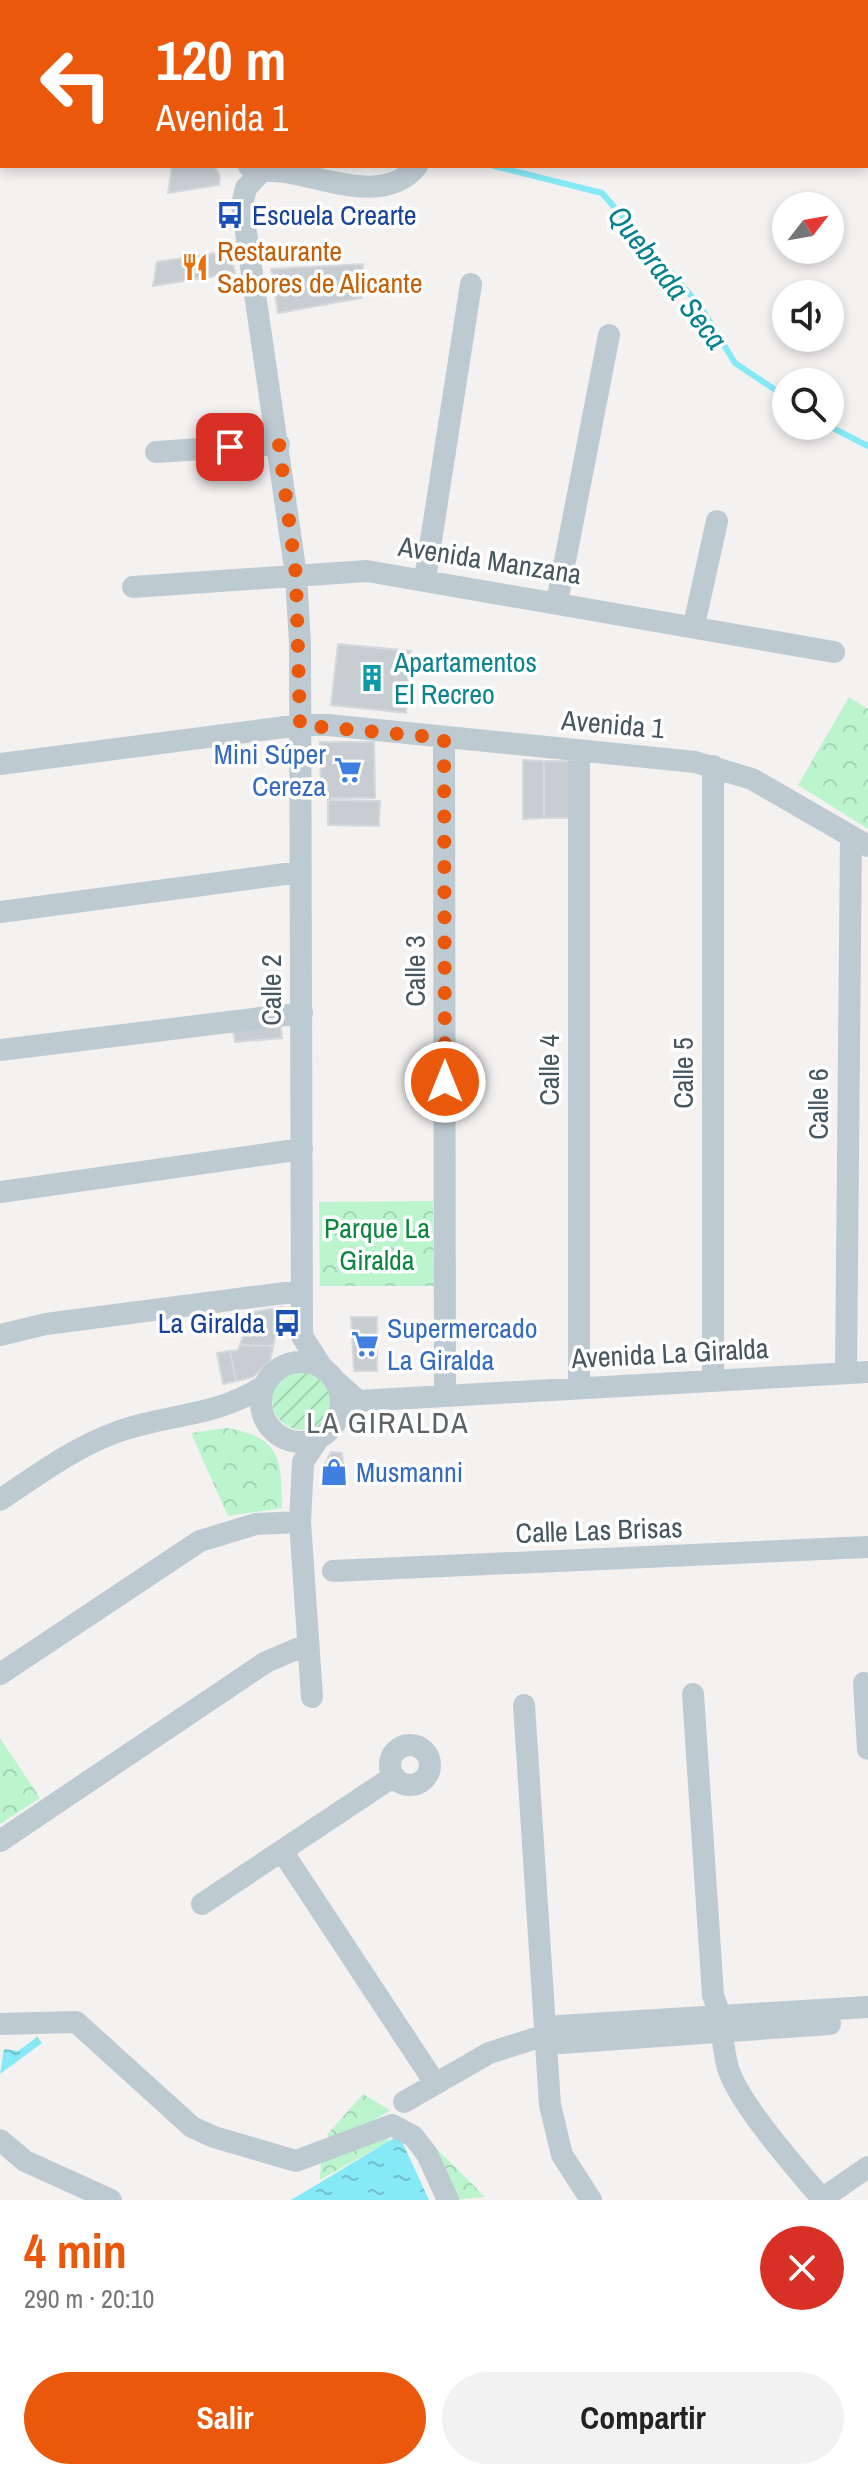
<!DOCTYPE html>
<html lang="es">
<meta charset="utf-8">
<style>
body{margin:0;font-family:"Archivo Narrow",sans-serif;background:#f2f2f2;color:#222;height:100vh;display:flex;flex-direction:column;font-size:30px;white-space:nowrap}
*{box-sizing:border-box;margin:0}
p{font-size:26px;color:#767676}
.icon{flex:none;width:44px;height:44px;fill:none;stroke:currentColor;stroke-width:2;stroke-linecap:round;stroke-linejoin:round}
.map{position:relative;height:2200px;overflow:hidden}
.drawer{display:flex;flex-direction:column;background:#fff;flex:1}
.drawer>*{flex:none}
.top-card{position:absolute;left:0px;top:0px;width:868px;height:168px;box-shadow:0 4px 12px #0003;background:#ea580c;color:#fff;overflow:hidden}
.needle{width:52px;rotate:59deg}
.buttons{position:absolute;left:772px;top:192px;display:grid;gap:16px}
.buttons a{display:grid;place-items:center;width:72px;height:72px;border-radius:50%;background:#fff;box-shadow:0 4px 12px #0003;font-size:40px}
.pin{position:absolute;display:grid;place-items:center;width:68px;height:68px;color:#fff;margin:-34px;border-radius:16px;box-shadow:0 4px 12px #0006}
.me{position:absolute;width:88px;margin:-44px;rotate:0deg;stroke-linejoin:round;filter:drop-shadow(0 0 6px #0008)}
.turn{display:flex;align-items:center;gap:28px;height:168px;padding:0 24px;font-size:36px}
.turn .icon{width:104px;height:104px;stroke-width:2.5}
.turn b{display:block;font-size:56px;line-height:68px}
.round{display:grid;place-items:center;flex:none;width:84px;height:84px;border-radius:42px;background:#f2f2f2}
.head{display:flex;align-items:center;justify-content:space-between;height:136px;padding:0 24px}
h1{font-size:48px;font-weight:800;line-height:60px;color:#ea580c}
.action{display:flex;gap:16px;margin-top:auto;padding:16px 24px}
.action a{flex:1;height:92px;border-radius:48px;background:#ea580c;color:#fff;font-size:32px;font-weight:800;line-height:92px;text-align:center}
.action a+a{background:#f2f2f2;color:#222}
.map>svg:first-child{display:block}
</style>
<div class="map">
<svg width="868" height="2200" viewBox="0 0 868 2200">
<defs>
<pattern id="park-crowns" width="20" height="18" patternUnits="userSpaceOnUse" patternTransform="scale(2)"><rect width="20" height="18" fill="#bcf5cd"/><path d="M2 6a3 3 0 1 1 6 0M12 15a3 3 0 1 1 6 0" fill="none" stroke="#a3d4b3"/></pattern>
<pattern id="garden-furrows" width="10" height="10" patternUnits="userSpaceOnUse" patternTransform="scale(2)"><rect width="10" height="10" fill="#bcf5cd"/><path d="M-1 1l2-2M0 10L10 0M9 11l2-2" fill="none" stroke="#a3d4b3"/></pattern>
<pattern id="water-ripples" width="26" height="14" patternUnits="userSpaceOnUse" patternTransform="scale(2)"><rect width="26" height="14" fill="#85e9f6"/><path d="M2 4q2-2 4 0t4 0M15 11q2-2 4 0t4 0" fill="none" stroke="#6fc0cb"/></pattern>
</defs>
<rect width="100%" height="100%" fill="#f4f1f1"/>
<path fill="url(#park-crowns)" d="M849 697 868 709V829L798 785Z
M433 1201 434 1286H320L319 1202Z
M226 1428C282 1437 281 1459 282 1508L228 1516 191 1433Z
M0 1738 40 1798 0 1824Z
M363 2094 390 2110 359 2130 329 2140 327 2135Z
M387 2137 389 2141 320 2180 321 2160Z
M426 2138 485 2197 454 2200Z"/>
<path fill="url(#garden-furrows)" d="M272 1400a30 30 0 1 1 60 0a30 30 0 1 1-60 0Z"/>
<path fill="url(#water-ripples)" d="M37 2037 42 2043 0 2074 4 2049 18 2051Z
M399 2135 429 2200H291Z"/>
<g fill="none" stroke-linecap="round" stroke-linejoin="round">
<path stroke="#85e9f6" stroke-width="6" d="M147 0 148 2
M494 166 602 193 700 306 735 363 786 397
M829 426 868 446"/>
</g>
<path fill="#c8cdd2" stroke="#d5d8dd" stroke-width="2" d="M172 166H214L220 176 219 185 168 193Z
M230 251 235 273 153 286 157 262Z
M363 264 362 298 278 313 271 269Z
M338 644 411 651 406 713 331 705Z
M320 742H374L375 798H321Z
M523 760 544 761V818L523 819Z
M544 761H570V818H544Z
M328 800 380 801 379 826 328 825Z
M280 1024 282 1038 235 1042 233 1030Z
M282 1307 270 1361 253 1377 223 1384 217 1353 238 1350 252 1312Z
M282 1307 273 1346 240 1345 252 1312Z
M351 1317H377V1371H354Z
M230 1351 236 1381 223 1384 217 1353Z
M331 1452 342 1453 345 1482 323 1481 325 1464Z"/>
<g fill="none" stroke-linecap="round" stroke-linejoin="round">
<path stroke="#becad2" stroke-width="22" d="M493 2 494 0
M249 166C263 174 271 169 285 172 326 178 385 205 417 166
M260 173 246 188 242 205 296 575 300 644 302 1336 321 1366
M156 452 279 444
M425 579 471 284
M133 587 367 571 834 652
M557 602 609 335
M694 625 717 521
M444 738 445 1396
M579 752V1388
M0 764 300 725H328L695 762 752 779 868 846
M0 912 300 872
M0 1050 302 1013
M0 1192 302 1149
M0 1335 46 1324 300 1291
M261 1402a40 40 0 1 1 80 0a40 40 0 1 1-80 0Z
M846 1373 851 836
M713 1381V766
M338 1383 358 1401 868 1372
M0 1500C37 1475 75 1447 117 1432 170 1413 214 1418 264 1386
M333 1571 868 1547
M0 1674 200 1541 256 1524 300 1522
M864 1683 868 1749
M693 1694 713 1995C723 2019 721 2043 728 2068 739 2104 797 2169 823 2200
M312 1697 300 1522 303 1462 319 1438
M524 1705 550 2105 562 2155 591 2200
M390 1765a20 20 0 1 1 40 0a20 20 0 1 1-40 0Z
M0 1841 266 1662 306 1645
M282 1851 435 2083
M202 1904 394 1776
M0 2024 76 2022 192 2127 214 2137 296 2161 392 2125 413 2136 427 2154 448 2200
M546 2035 561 2043 830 2024
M404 2102 489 2053 546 2035 559 2026 868 2007
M0 2140 25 2161 111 2200
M820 2200 868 2167"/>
</g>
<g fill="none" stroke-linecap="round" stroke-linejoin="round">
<path stroke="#ea580c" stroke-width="14" stroke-dasharray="0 25.2" d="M230 447 279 444 296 575 300 725 444 738 445 1082"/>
</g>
<defs>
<g id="bus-bare" transform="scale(2.16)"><path d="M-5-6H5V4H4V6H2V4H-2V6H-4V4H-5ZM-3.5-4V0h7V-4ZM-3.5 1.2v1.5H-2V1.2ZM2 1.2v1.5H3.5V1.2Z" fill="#1a4fb4" stroke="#fff" stroke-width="2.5" paint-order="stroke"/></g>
<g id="restaurant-bare" transform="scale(2.16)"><path d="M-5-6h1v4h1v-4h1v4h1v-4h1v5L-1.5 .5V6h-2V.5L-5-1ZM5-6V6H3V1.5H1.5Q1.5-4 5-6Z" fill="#e8710a" stroke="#fff" stroke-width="2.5" paint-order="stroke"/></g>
<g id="building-bare" transform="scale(2.16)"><path d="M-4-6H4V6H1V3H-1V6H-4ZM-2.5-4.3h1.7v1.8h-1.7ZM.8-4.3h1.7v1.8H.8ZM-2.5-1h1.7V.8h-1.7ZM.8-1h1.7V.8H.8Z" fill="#0f9aa8" stroke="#fff" stroke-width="2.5" paint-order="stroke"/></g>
<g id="supermarket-bare" transform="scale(2.16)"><path d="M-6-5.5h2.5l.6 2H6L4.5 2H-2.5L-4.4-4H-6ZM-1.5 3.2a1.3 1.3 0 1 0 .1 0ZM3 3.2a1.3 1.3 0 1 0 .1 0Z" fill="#3f7fe0" stroke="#fff" stroke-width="2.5" paint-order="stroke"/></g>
<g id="shop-bare" transform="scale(2.16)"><path d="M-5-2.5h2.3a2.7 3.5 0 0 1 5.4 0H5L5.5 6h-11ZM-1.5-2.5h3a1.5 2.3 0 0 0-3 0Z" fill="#3f7fe0" stroke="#fff" stroke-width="2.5" paint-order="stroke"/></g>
</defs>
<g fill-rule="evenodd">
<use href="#bus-bare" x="230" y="215"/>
<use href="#restaurant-bare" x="195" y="267"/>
<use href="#building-bare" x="372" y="678"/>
<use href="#supermarket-bare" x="348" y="770"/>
<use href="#bus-bare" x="287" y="1323"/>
<use href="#supermarket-bare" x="365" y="1344"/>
<use href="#shop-bare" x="334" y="1472"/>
</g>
<g text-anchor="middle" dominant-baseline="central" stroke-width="7" stroke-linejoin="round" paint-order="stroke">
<g font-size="28" fill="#164399" stroke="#fff" text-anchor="start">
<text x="252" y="215">Escuela Crearte</text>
<text x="265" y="1323" text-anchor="end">La Giralda</text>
</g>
<g font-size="28" fill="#c56008" stroke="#fff" text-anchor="start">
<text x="217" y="251">Restaurante<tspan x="217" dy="32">Sabores de Alicante</tspan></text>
</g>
<g font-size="28" fill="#475761" stroke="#fff">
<text transform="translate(490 560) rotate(9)">Avenida Manzana</text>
<text transform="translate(613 724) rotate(5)">Avenida 1</text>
<text transform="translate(415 971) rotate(-90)">Calle 3</text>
<text transform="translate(271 990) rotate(-90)">Calle 2</text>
<text transform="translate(549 1070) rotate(-90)">Calle 4</text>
<text transform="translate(683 1073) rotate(-90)">Calle 5</text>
<text transform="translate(818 1104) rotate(-90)">Calle 6</text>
<text transform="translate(670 1353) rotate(-3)">Avenida La Giralda</text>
<text transform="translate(599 1530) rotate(-2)">Calle Las Brisas</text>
</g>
<g font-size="28" fill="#0d838f" stroke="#fff" text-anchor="start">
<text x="394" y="662">Apartamentos<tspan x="394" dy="32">El Recreo</tspan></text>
</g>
<g font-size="28" fill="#366cbe" stroke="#fff" text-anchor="start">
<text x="326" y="754" text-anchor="end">Mini Súper<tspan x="326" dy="32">Cereza</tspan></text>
<text x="387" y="1328">Supermercado<tspan x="387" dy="32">La Giralda</tspan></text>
<text x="356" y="1472">Musmanni</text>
</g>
<g font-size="28" fill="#0d873f" stroke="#fff">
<text x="377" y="1228">Parque La<tspan x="377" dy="32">Giralda</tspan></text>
</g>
<g font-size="30" font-style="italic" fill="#048090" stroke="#fff">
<text transform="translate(668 277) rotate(52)">Quebrada Seca</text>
</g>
<g font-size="30" letter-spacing="2" fill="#5d6267" stroke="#fff">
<text x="388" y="1422">LA GIRALDA</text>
</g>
</g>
</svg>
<div class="buttons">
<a><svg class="needle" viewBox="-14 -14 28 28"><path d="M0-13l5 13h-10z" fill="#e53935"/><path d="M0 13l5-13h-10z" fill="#767676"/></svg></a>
<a><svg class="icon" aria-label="sound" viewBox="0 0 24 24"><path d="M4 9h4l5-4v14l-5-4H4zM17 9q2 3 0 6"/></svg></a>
<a><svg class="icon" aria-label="search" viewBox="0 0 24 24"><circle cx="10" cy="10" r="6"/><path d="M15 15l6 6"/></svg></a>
</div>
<div class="pin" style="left:230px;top:447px;background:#d93025"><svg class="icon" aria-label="arrive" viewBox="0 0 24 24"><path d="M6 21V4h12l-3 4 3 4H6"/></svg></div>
<svg class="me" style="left:445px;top:1082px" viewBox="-20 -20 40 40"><circle r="17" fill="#ea580c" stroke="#fff" stroke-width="3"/><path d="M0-11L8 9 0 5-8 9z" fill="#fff"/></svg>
<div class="top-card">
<div class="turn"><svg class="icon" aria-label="left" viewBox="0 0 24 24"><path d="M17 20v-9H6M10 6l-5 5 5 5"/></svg><div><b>120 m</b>Avenida 1</div></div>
</div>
</div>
<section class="drawer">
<div class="head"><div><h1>4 min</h1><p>290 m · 20:10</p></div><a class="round" style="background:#d93025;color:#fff"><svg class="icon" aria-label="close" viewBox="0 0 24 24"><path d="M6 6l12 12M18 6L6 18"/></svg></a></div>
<div class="action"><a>Salir</a><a>Compartir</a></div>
</section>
